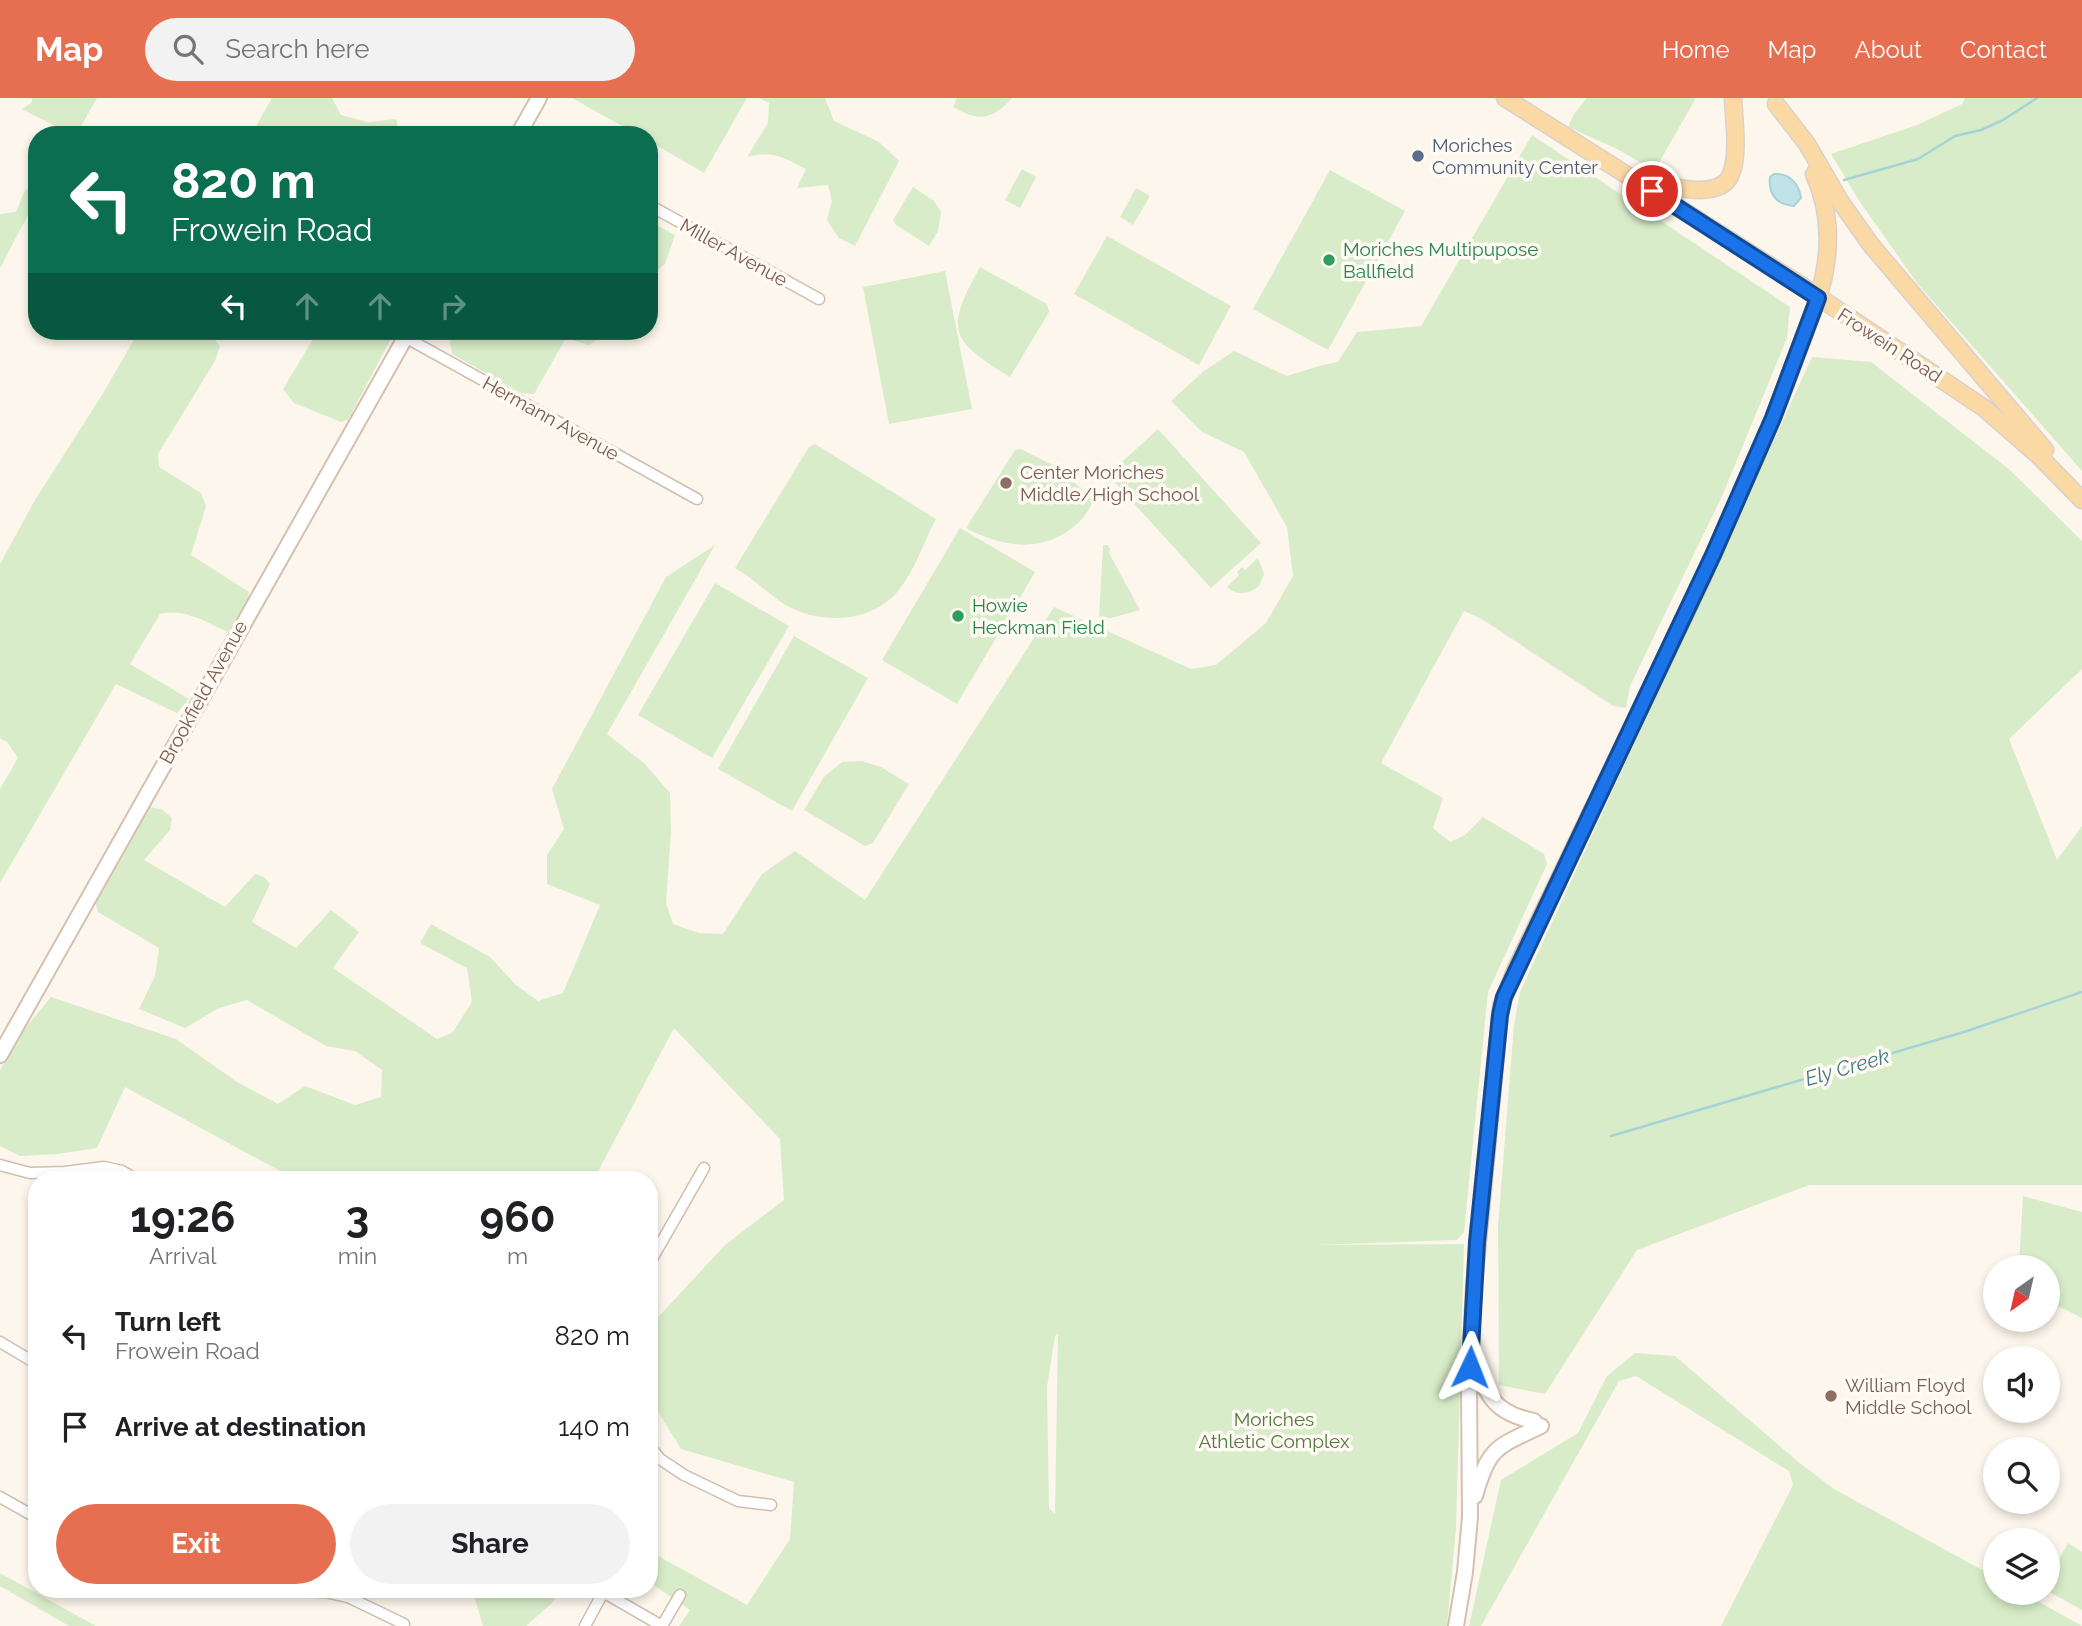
<!DOCTYPE html>
<style>
body{margin:0;font-family:Raleway,sans-serif;background:#f2f2f2;color:#202124;height:100vh;display:flex;flex-direction:column;font-size:26px;white-space:nowrap}
*{box-sizing:border-box;margin:0}
p{font-size:23px;color:#757577}
.icon{flex:none;width:38px;height:38px;fill:none;stroke:currentColor;stroke-width:2;stroke-linecap:round;stroke-linejoin:round}
.map{position:relative;flex:1;overflow:hidden}
.side{position:absolute;left:28px;top:1073px;width:630px;height:427px;display:flex;flex-direction:column;background:#fff;border-radius:28px;box-shadow:0 4px 10px #0003}
.side>*{flex:none}
.top-card{position:absolute;left:28px;top:28px;width:630px;height:214px;border-radius:28px;box-shadow:0 4px 10px #0003;background:#0b6e4f;color:#fff;overflow:hidden}
.needle{width:46px;rotate:214deg}
.buttons{position:absolute;left:1983px;top:1157px;display:grid;gap:14px}
.buttons a{display:grid;place-items:center;width:77px;height:77px;border-radius:50%;background:#fff;box-shadow:0 4px 10px #0003;font-size:35px}
.pin{position:absolute;display:grid;place-items:center;width:60px;height:60px;color:#fff;margin:-30px;border:4px solid #fff;border-radius:50%;box-shadow:0 2px 7px #0007}
.me{position:absolute;width:77px;margin:-38px;rotate:2deg;stroke-linejoin:round;filter:drop-shadow(0 0 5px #0008)}
.turn{display:flex;align-items:center;gap:24px;height:147px;padding:0 28px;font-size:32px}
.turn .icon{width:91px;height:91px;stroke-width:2.5}
.turn b{display:block;font-size:49px;line-height:60px}
.lanes{display:flex;align-items:center;height:66px;padding:0 28px;background:#0003;justify-content:center;gap:35px;direction:ltr}
.lanes .off{opacity:.35}
.eta{display:flex;justify-content:space-evenly;align-items:center;height:119px;text-align:center}
.eta b{font-size:42px;font-weight:700;line-height:49px}
.primary-button{display:flex;gap:14px;margin-top:auto;padding:14px 28px}
.primary-button a{flex:1;height:80px;border-radius:42px;background:#e76f51;color:#fff;font-size:28px;font-weight:700;line-height:80px;text-align:center}
.primary-button a+a{background:#f2f2f2;color:#202124}
ul{padding:0;list-style:none}
li{display:flex;align-items:center;gap:21px;height:91px;padding:0 28px}
li div{flex:1}
li b{display:block;font-size:26px}
li em{font-style:normal}
header{display:flex;align-items:center;gap:42px;box-sizing:border-box;height:98px;padding:0 35px;background:#e76f51;color:#fff}
header strong{font-size:33px}
nav{display:flex;gap:38px;margin-inline-start:auto;font-size:24px}
.search{width:490px;height:63px;background:#f2f2f2;display:flex;align-items:center;gap:18px;box-sizing:border-box;padding:0 24px;border-radius:38px;color:#757577;font-size:26px}
.map>svg:first-child{display:block}
</style>
<header>
<strong>Map</strong>
<div class="search"><svg class="icon" aria-label="search" viewBox="0 0 24 24"><circle cx="10" cy="10" r="6"/><path d="M15 15l6 6"/></svg>Search here</div>
<nav><a>Home</a><a>Map</a><a>About</a><a>Contact</a></nav>
</header>
<div class="map">
<svg width="2082" height="1528" viewBox="0 0 2082 1528">
<rect width="100%" height="100%" fill="#fdf6ec"/>
<path fill="#d8ecc9" fill-rule="evenodd" d="M32 0H97L76 37H57L55 28 22 11 32 4Z
M272 0H332L341 17 368 24 396 21 400 37H251Z
M572 0H747L704 75 649 43V37H638Z
M759 0H825L834 23 879 44 899 63 855 148 839 140 827 122 832 103 828 87 797 90 806 71C783 59 772 52 747 59L768 25 769 5Z
M957 0H1012C993 22 978 24 953 9Z
M1587 0H1696L1657 68H1647L1615 50 1568 29 1574 16Z
M1965 0H2082V373L1917 185 1860 104 1831 56 1917 27 1962 6Z
M1532 37 1790 209 1787 240 1723 396 1630 588 1626 610 1613 608 1482 521 1464 513 1381 665 1443 700 1433 730 1450 744 1465 737 1483 719 1544 756 1547 766 1488 894 1464 1134 1457 1142 1316 1147 1464 1146 1456 1430 1447 1528H679L690 1512 649 1484V1453L747 1507 790 1441 794 1384 681 1351 649 1299V1229L725 1147 784 1102 780 1041 674 930 594 1081H295L125 989 97 1050 58 1056 20 1058 0 1048V972L22 934 51 899 176 941 237 984 278 1006 305 988 355 1007 381 999 382 972 355 953 326 948 247 902 219 910 185 930 139 911 155 878 159 850 98 814 95 804 150 709 161 711 172 720 170 732 144 762 225 809 255 776 264 779 270 786 252 824 296 850 331 812 359 834 333 870 437 941 452 935 472 904 467 870 420 845 431 826 490 859 516 887 538 903 563 895 600 807 547 786V757L564 731 552 691 666 479 715 447 607 636 644 665 670 695 671 734 666 805 673 826 699 835 723 836 762 776 795 753 865 802 1054 509 1191 571 1216 567 1266 525 1293 478 1287 429 1244 354 1202 334 1171 303 1204 273 1234 253 1287 278 1319 268 1338 264 1357 234 1421 228ZM1058 1235 1055 1416 1049 1410 1047 1289 1055 1238Z
M1022 71 1036 79 1020 110 1005 102Z
M1330 72 1405 113 1328 252 1253 211Z
M37 87V100L0 170V116L16 114 25 92Z
M913 89 934 103 941 114 938 133 929 148 896 127 893 122Z
M1136 90 1150 98 1133 127 1120 119Z
M649 123 675 137 665 166 653 176 649 174Z
M1107 138 1231 208 1199 267 1074 196Z
M980 169 1047 206 1049 214 1010 279C949 242 945 232 980 169Z
M945 173 972 311 889 326 863 189Z
M139 233H214V241L220 248 215 263 158 356 159 369 201 395 206 408 191 457 249 494 248 501 228 534C206 524 184 510 160 516L130 566 189 601 177 615 116 586 0 785V691L18 660 7 644 0 640V466L35 402 102 297Z
M318 233H395L348 322 341 324 294 305 283 291Z
M458 233H596L601 239 589 247 566 240 534 296 521 295 452 256 450 244Z
M1812 259 1871 264 2010 372 2082 443V571L2009 641 2057 762 2082 728V1087H1809L1637 1152 1545 1296 1499 1287 1498 1128 1514 927 1520 894Z
M1158 331 1261 445 1211 490 1108 377Z
M815 346 936 421C923 445 916 471 898 493 871 526 818 527 784 506 767 495 753 480 735 470L809 349Z
M1021 351 1060 371 1094 403C1089 410 1085 419 1078 425 1045 456 1003 450 966 430L1015 352Z
M960 430 1035 474 957 606 882 562Z
M1103 447H1107L1110 450 1109 455 1140 512 1111 520 1099 519Z
M1258 460 1264 476 1259 488C1248 497 1237 498 1227 489L1239 477 1237 474 1242 469 1245 472Z
M715 485 789 528 712 660 638 617Z
M794 538 868 580 792 713 718 671Z
M862 663 881 669 909 686 873 745 865 748 804 712 824 679 842 664Z
M2023 1098 2082 1114V1220L2048 1203V1169H2019Z
M1635 1255 1675 1258 1796 1362 1834 1391 1995 1479V1494L2023 1495 2082 1528H1721L1793 1387 1789 1373 1636 1278 1619 1283 1481 1528H1469L1501 1382 1578 1335 1607 1278Z
M2068 1445 2082 1454V1512L2048 1493V1481Z
M0 1475 96 1528H69L0 1488Z
M472 1491H562L551 1506 526 1528H483Z"/>
<path fill="#bfe3e8" stroke="#a5d3da" stroke-width="2" d="M1774 76C1790 75 1799 86 1801 100L1794 108C1777 107 1768 96 1770 79Z"/>
<g fill="none" stroke-linecap="round" stroke-linejoin="round">
<path stroke="#a5d3da" stroke-width="2.5" d="M1844 82 1918 61 1955 38 1981 32 2003 22 2037 0
M1611 1038 1967 933 2082 894"/>
<g stroke="#d1beb0" stroke-width="13">
<path id="street" d="M649 107 819 201
M405 239 697 401
M0 1067 30 1075 65 1074 104 1069 122 1073 137 1082
M649 1166 704 1070
M0 1244 37 1266
M649 1347 660 1361 684 1377 738 1403 771 1407
M0 1399 37 1420
M225 1491 325 1494 348 1499 404 1526
M603 1494 662 1528 680 1497
M585 1528 605 1491"/>
</g>
<g stroke="#d6c0b0" stroke-width="18">
<path id="secondary" d="M518 37 539 0
M0 957 409 233
M1474 1257C1485 1295 1492 1315 1534 1323
M1475 1398C1489 1348 1497 1349 1541 1328
M1456 1528 1465 1474 1470 1419 1469 1288 1474 1187 1501 907 1515 872 1703 480 1773 320 1818 200"/>
</g>
<g stroke="#dad1cd" stroke-width="19">
<path id="primary" d="M1505 0 1799 186 1984 310 2040 359 2082 402
M1776 6 1807 46 1840 103 1871 147 2045 352
M1814 76C1832 116 1831 159 1818 200
M1646 81C1666 88 1720 104 1731 76 1739 58 1734 20 1733 0"/>
</g>
<use href="#street" stroke="#fff" stroke-width="10"/>
<use href="#secondary" stroke="#fff" stroke-width="14"/>
<use href="#primary" stroke="#fbd9a5" stroke-width="16"/>
</g>
<g fill="none" stroke-linecap="round" stroke-linejoin="round">
<g stroke="#114b97" stroke-width="18">
<path id="route" d="M1470 1269 1477 1144 1500 917 1504 899 1713 457 1773 320 1818 200 1652 93"/>
</g>
<use href="#route" stroke="#1a73e8" stroke-width="12"/>
</g>
<circle fill="#5c6f8a" stroke="#fffaf3" stroke-width="2.5" cx="1418" cy="58" r="7"/>
<g fill="#2e9e5b" stroke="#fffaf3" stroke-width="2.5">
<circle cx="1329" cy="162" r="7"/>
<circle cx="958" cy="518" r="7"/>
</g>
<g fill="#8d6e63" stroke="#fffaf3" stroke-width="2.5">
<circle cx="1006" cy="385" r="7"/>
<circle cx="1831" cy="1298" r="7"/>
</g>
<g text-anchor="middle" dominant-baseline="central" stroke-width="7" stroke-linejoin="round" paint-order="stroke">
<g font-size="19" fill="#4e5e75" stroke="#fffaf3" text-anchor="start">
<text x="1432" y="47">Moriches<tspan x="1432" dy="22">Community Center</tspan></text>
</g>
<g font-size="19" fill="#27864d" stroke="#fffaf3" text-anchor="start">
<text x="1343" y="151">Moriches Multipupose<tspan x="1343" dy="22">Ballfield</tspan></text>
<text x="972" y="507">Howie<tspan x="972" dy="22">Heckman Field</tspan></text>
</g>
<g font-size="19" fill="#7a5c4d" stroke="#fffaf3">
<text transform="translate(734 154) rotate(29)">Miller Avenue</text>
<text transform="translate(1890 247) rotate(33)">Frowein Road</text>
<text transform="translate(551 320) rotate(29)">Hermann Avenue</text>
<text transform="translate(203 594) rotate(-61)">Brookfield Avenue</text>
</g>
<g font-size="19" fill="#785e54" stroke="#fffaf3" text-anchor="start">
<text x="1020" y="374">Center Moriches<tspan x="1020" dy="22">Middle/High School</tspan></text>
<text x="1845" y="1287">William Floyd<tspan x="1845" dy="22">Middle School</tspan></text>
</g>
<g font-size="19" fill="#537a41" stroke="#fffaf3">
<text x="1274" y="1321">Moriches<tspan x="1274" dy="22">Athletic Complex</tspan></text>
</g>
<g font-size="21" font-style="italic" fill="#437c86" stroke="#fffaf3">
<text transform="translate(1847 969) rotate(-16)">Ely Creek</text>
</g>
</g>
</svg>
<div class="buttons">
<a><svg class="needle" viewBox="-14 -14 28 28"><path d="M0-13l5 13h-10z" fill="#e53935"/><path d="M0 13l5-13h-10z" fill="#757577"/></svg></a>
<a><svg class="icon" aria-label="sound" viewBox="0 0 24 24"><path d="M4 9h4l5-4v14l-5-4H4zM17 9q2 3 0 6"/></svg></a>
<a><svg class="icon" aria-label="search" viewBox="0 0 24 24"><circle cx="10" cy="10" r="6"/><path d="M15 15l6 6"/></svg></a>
<a><svg class="icon" aria-label="layers" viewBox="0 0 24 24"><path d="M12 4l9 5-9 5-9-5zM3 14l9 5 9-5"/></svg></a>
</div>
<div class="pin" style="left:1652px;top:93px;background:#d93025"><svg class="icon" aria-label="arrive" viewBox="0 0 24 24"><path d="M6 21V4h12l-3 4 3 4H6"/></svg></div>
<svg class="me" style="left:1470px;top:1269px" viewBox="-20 -20 40 40"><path d="M0-17L14 15 0 8-14 15z" fill="#1a73e8" stroke="#fff" stroke-width="4"/></svg>
<div class="top-card">
<div class="turn"><svg class="icon" aria-label="left" viewBox="0 0 24 24"><path d="M17 20v-9H6M10 6l-5 5 5 5"/></svg><div><b>820 m</b>Frowein Road</div></div>
<div class="lanes"><svg class="icon" aria-label="left" viewBox="0 0 24 24"><path d="M17 20v-9H6M10 6l-5 5 5 5"/></svg><svg class="icon off" aria-label="ahead" viewBox="0 0 24 24"><path d="M12 20V5M6 11l6-6 6 6"/></svg><svg class="icon off" aria-label="ahead" viewBox="0 0 24 24"><path d="M12 20V5M6 11l6-6 6 6"/></svg><svg class="icon off" aria-label="right" viewBox="0 0 24 24"><path d="M7 20v-9h11M14 6l5 5-5 5"/></svg></div>
</div>
<section class="side">
<div class="eta">
<div><b>19:26</b><p>Arrival</p></div>
<div><b>3</b><p>min</p></div>
<div><b>960</b><p>m</p></div>
</div>
<ul>
<li><svg class="icon" aria-label="left" viewBox="0 0 24 24"><path d="M17 20v-9H6M10 6l-5 5 5 5"/></svg><div><b>Turn left</b><p>Frowein Road</p></div><em>820 m</em></li>
<li><svg class="icon" aria-label="arrive" viewBox="0 0 24 24"><path d="M6 21V4h12l-3 4 3 4H6"/></svg><div><b>Arrive at destination</b></div><em>140 m</em></li>
</ul>
<div class="primary-button"><a>Exit</a><a>Share</a></div>
</section>
</div>
